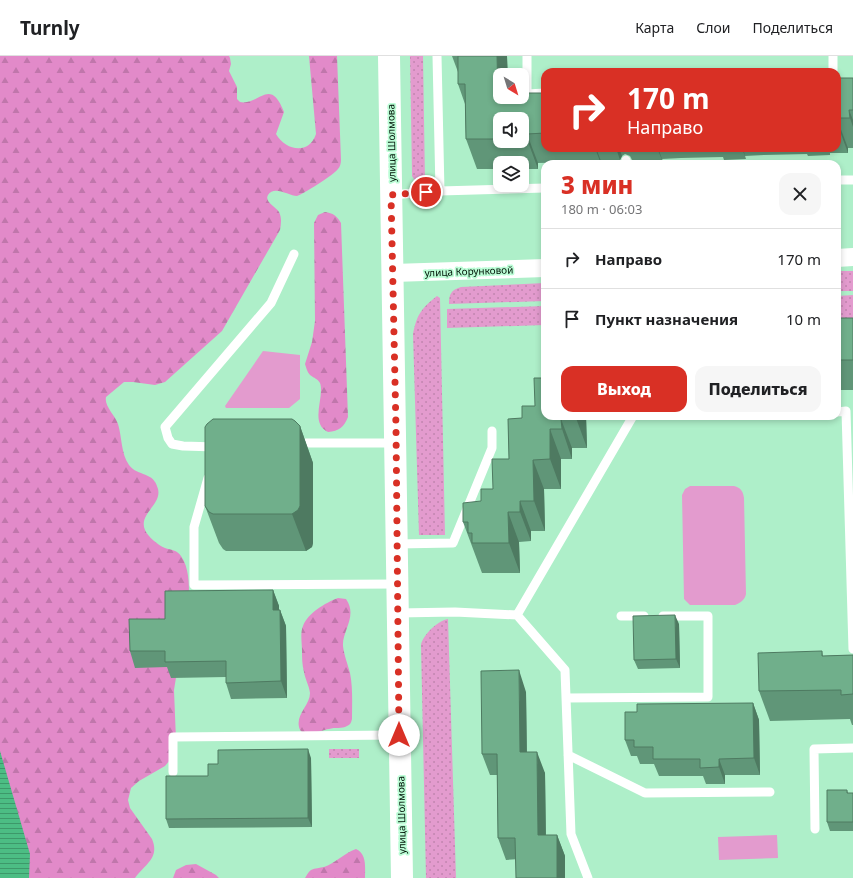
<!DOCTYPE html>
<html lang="ru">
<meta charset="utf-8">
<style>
body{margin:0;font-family:"Noto Sans",sans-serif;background:#f6f6f6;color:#202124;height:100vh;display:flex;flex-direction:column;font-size:15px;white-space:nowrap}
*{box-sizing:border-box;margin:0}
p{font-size:13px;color:#757577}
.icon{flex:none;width:22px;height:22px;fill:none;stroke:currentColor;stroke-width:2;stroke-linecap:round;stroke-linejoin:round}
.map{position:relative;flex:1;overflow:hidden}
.sheet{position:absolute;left:541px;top:104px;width:300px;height:260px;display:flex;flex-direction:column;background:#fff;border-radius:12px;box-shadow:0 2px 6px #0003}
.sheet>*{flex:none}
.guide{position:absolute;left:541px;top:12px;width:300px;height:84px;border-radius:12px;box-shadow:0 2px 6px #0003;background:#d93025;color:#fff;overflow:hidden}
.needle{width:26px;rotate:142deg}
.fabs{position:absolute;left:493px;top:12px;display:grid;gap:8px}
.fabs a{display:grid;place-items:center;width:36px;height:36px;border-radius:8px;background:#fff;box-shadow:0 2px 6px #0003;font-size:20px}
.pin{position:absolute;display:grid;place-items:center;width:34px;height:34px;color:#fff;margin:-17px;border:2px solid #fff;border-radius:50%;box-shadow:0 1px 4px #0007}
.me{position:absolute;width:44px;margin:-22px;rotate:0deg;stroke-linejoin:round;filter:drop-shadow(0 0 3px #0008)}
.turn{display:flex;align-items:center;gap:14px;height:84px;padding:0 20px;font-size:18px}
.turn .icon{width:52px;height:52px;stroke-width:2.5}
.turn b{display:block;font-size:28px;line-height:34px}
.round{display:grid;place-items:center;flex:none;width:42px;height:42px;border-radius:12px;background:#f6f6f6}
.summary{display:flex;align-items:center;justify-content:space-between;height:68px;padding:0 20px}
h1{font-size:24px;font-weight:800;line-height:30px;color:#d93025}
.cta{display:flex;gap:8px;margin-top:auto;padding:8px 20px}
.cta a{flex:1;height:46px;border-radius:12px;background:#d93025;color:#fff;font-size:16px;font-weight:800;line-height:46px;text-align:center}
.cta a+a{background:#f6f6f6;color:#202124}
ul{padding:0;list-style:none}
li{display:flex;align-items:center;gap:12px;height:60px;padding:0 20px;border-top:1px solid #e0e0e0}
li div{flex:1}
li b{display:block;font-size:15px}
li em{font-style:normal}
header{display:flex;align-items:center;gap:24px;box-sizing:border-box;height:56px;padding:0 20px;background:#fff;border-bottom:1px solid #e0e0e0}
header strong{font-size:19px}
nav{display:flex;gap:22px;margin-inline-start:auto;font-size:14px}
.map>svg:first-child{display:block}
</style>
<header>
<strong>Turnly</strong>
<nav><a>Карта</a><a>Слои</a><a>Поделиться</a></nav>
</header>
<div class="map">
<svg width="853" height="822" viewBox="0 0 853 822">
<defs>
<pattern id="grass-dots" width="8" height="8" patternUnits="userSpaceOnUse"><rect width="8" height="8" fill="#e39bce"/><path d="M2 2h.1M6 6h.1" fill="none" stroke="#c185af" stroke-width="1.8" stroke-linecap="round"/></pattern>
<pattern id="forest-firs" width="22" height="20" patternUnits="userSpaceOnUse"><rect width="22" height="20" fill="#e28ac9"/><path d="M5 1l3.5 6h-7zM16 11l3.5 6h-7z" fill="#c076ab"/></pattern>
<pattern id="water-rules" width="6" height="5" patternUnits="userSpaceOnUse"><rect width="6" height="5" fill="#4cbd84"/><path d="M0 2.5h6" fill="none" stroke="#3d986a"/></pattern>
</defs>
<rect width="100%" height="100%" fill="#aeefc9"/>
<path fill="url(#grass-dots)" d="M410 0H423L425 126H416L412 120V117Z
M837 215H853V235H837Z
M545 227V245L449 248C449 238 451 234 461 231Z
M853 239V262H837V240Z
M437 240 440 242 445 479H419L413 278C417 258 421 253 437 240Z
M545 250V269L447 272V253Z
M448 563 456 822H426L421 589C423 579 437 565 448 563Z
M329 693H359V702H329Z"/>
<path fill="url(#forest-firs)" d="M0 0H229L230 2 231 8 229 15 237 31V43L240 46C259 50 270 20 284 56L276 78C286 95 309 99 316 78L309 0H337L341 104C341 107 340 111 338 113 335 118 302 139 297 140 289 140 274 129 268 139 264 146 276 151 279 156 282 162 281 168 280 174L222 275 165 326 155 329 133 326H124L106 341C104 350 115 359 118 368 122 381 121 398 129 409 138 421 154 415 158 433 162 449 138 458 145 474 148 481 158 489 165 492 171 494 177 494 181 500 189 511 189 528 189 541L174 634 176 684 170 704 165 710 139 725 131 732 128 744 130 752 152 783C160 802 145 808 135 822H23L0 703Z
M325 156C333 157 337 160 341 167L348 361C344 371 339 375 328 376 309 367 325 341 320 327 318 323 314 322 310 319 307 316 306 311 305 308L312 286 315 265 314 167 318 159Z
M338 542 346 543C358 560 342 575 343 590 344 599 348 609 350 617 353 632 352 648 352 663 351 667 350 669 347 670 342 673 335 671 329 673 321 674 302 684 299 671 296 658 310 649 310 637 309 629 305 623 304 616 302 609 302 601 302 595 302 587 300 577 303 570 308 557 325 547 338 542Z
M356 793C367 798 365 811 365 822H305C307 819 308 816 311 814 315 812 320 812 324 811 336 807 344 797 356 793Z
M196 808 216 819 219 822H173L176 814 186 809Z"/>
<path fill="#e39bce" d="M263 295 300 299V343L289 352H226L225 350Z
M690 430H734C741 432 743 435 744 442L746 538C745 544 740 547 735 549H690L684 543 682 439 685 433Z
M777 779 778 802 719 804 718 781Z"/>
<path fill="url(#water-rules)" d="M0 695 30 798 29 822H0Z"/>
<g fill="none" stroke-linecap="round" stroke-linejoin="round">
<path stroke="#fff" stroke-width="9" d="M437 0 440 135
M527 0V38L545 37
M833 0V16
M626 104 627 108
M837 124H853
M391 139 440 135 545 132
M837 356 846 355 853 593
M295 387H396
M216 391 183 390 172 388 168 382 165 371 271 247 294 198
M208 422 194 471V529L398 528
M397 488 453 487 492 392V375
M398 557 455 556 517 559 633 360
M517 559 565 614 571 778 588 822
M621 560H644
M566 642 708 641V560H663
M568 699 645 737 770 736
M173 716V681L399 679
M815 773 814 693 853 692"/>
<path stroke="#fff" stroke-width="18" d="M837 202 853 201
M393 217 545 212"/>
<path stroke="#fff" stroke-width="22" d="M389 0 402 822"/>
</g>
<path fill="#609678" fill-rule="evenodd" d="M452 0H507L500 41 545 37V92H837V22H853V92H848V97H830V99L808 100 807 98 764 99 745 100 746 103 724 104 723 101 681 102 662 103 663 106 642 107 641 104H632L630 100 625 98 622 100 620 104 601 105V108H579L578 106 538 107V113H522V107H500V113H477L466 83 465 48 458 28V16ZM500 63H522V85H500Z
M837 262H853V334H837Z
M586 360 587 392H572V403H561V433H544L545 475H531V485L519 486 520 517H482L463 466 481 445 493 433 509 403 508 363Z
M300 370 313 407V487L312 491 306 495H226L223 493 219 487 205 450Z
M273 534 279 550V554H280L286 570 287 642 231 643 226 627V621L171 622 167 611 135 612 130 595 165 563Z
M679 568 680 612 638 613 634 604Z
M822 595 823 600 853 599V669H852L850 663 770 665 759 635Z
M526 636 527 696 545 717 546 779H557L565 800 506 804 498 782 497 719H490L482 698Z
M753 647 759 664 760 719H725V728H706L703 720H659L654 708H640L637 700H631L625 684 637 656Z
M311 702 312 771 169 772 166 763 208 720 218 708Z
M847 734 848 737H853V775H830L827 766Z"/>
<path fill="#4e7a61" d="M497 0H507L508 19H500V41L498 38Z
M849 54 853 64V71L850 62Z
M837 63 848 92V97L837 67Z
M527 78 538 107V113L527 83Z
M595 92H596L601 105V108Z
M616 92H619L622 100 620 104Z
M657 92H658L662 103 663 106Z
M742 92H743L745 100 746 103Z
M576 360H586L587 392 576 362Z
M561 363 572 392V403L562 373Z
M300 370 313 407V487L312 491 306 495 292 458Z
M550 373 561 403V433L550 403Z
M533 404 544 433 545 475 534 445Z
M520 445 531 475V485L520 456Z
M508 456 519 486 520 517 509 487Z
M273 534 279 550V570L273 554Z
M280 554 286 570 287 642 281 625Z
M675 559 679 568 680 612 676 603Z
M519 614 526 636 527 717 520 696Z
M753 647 759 664 760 719 754 702Z
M308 693 311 702 312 771 308 762Z
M537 696 545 717 546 800 538 779Z
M719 703 725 719V728L719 711Z
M557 779 565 800V822H557Z"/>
<path fill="#70af8b" stroke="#4e7a61" d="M458 0H497L498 38H500V41H522V37H545V77L527 78V83H522V63H500V83H466L465 28H458Z
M837 22H853V54H849L850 62H837Z
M837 262H853V304H837Z
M534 322H545V360H576V362L561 363 562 373H550V403L533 404 534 445H520V456H508L509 487H472V477H468V466H463V447L481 445V433H493L492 403H509L508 363 522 362V350H535Z
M213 363H292L295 365 300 370V450L298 454 292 458H213L209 456 205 450V371L207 368Z
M273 534V554H280L281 625 226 627V605L165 606V595H130L129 563H165V535Z
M675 559 676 603 634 604 633 560Z
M822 595V600L853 599V638L841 639V634L759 635 758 597Z
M519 614 520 696H537L538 779H557V822H516L515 782H498L497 698H482L481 615Z
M753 647 754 702 719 703V711L700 712V703H653V691H634V684H625V656H637V648Z
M308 693V762L166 763V720H208V708H218V694Z
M827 734H847V737H853V766H827Z"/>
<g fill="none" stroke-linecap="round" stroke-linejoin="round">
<path stroke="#d93025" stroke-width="7" stroke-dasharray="0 12.6" d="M399 679 396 372 391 139 426 136"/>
</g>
<g text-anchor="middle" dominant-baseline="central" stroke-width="3.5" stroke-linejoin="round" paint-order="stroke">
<g font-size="10" fill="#001407" stroke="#bbfdd6">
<text transform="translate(391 87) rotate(-91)">улица Шолмова</text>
<text transform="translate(469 215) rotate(-2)">улица Корунковой</text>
<text transform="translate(401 759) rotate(-91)">улица Шолмова</text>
</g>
</g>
</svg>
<div class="fabs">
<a><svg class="needle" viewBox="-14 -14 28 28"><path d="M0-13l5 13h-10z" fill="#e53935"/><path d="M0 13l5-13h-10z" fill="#757577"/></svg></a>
<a><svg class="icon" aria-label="sound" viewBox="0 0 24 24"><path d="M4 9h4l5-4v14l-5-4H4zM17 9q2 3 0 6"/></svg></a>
<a><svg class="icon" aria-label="layers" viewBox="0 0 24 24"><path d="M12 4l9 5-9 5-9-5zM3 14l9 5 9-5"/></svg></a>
</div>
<div class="pin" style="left:426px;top:136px;background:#d93025"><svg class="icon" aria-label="arrive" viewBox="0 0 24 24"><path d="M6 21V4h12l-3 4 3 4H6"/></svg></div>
<svg class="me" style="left:399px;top:679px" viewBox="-20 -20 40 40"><circle r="19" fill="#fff"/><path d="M0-13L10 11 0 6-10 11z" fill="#d93025"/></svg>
<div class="guide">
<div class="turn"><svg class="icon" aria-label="right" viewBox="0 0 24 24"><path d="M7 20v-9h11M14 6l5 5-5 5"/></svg><div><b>170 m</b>Направо</div></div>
</div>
<section class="sheet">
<div class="summary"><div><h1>3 мин</h1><p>180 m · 06:03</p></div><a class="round"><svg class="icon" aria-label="close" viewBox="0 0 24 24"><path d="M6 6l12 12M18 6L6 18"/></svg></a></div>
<ul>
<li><svg class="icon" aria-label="right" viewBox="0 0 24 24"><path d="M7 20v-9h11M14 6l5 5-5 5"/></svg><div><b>Направо</b></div><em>170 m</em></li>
<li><svg class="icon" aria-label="arrive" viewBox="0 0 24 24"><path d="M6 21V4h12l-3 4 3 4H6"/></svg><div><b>Пункт назначения</b></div><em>10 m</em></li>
</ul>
<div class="cta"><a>Выход</a><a>Поделиться</a></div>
</section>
</div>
